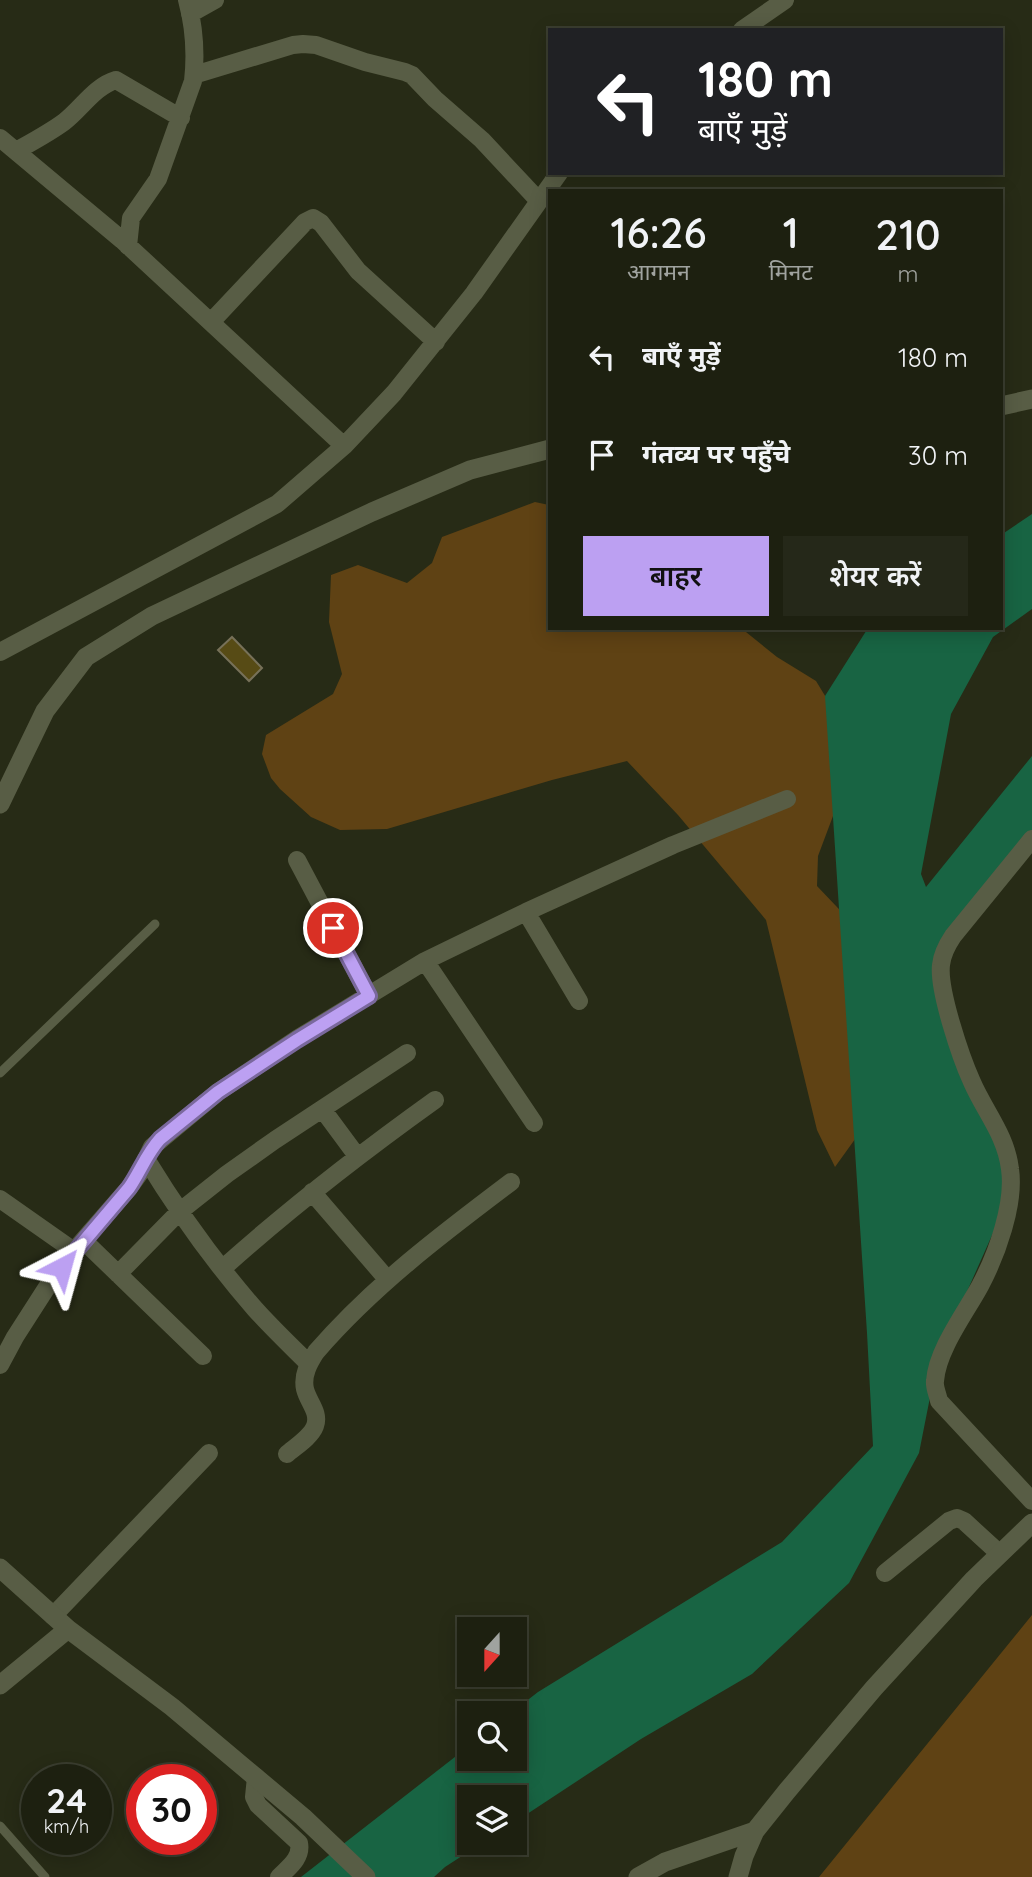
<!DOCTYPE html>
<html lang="hi">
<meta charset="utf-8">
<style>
body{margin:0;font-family:Quicksand,"Noto Sans Devanagari",sans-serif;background:#252819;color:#f1f3f6;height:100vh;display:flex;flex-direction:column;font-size:26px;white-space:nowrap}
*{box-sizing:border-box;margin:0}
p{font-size:23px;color:#a0a39f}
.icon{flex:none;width:38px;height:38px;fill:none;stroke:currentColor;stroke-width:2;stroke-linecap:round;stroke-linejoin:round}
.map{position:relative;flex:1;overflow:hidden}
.panel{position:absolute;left:548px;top:189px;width:455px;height:441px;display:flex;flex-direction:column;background:#1d2010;border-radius:0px;box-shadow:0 4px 18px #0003,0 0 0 2px #3b3e30}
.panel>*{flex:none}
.guide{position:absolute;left:548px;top:28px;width:455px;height:147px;border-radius:0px;box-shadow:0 4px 18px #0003,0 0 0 2px #3b3e30;background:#202124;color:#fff;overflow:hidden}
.needle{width:46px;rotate:201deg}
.tools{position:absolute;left:457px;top:1617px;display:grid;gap:14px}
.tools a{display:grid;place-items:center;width:70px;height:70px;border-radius:0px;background:#1d2010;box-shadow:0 4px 18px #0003,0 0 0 2px #3b3e30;font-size:35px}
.speed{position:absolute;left:21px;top:1764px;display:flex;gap:14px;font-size:35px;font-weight:700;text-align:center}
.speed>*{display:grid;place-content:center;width:91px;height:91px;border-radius:50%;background:#1d2010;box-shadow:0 4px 18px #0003,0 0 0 2px #3b3e30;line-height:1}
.speed small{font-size:18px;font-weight:400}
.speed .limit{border:10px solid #d22;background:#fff;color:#111}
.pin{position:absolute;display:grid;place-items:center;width:60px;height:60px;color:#fff;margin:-30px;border:4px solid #fff;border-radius:50%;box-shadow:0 2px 7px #0007}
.me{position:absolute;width:77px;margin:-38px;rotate:39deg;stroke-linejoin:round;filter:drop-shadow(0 0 5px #0008)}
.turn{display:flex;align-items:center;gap:24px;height:147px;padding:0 35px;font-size:32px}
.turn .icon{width:91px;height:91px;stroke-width:2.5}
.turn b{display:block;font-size:49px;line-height:60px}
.eta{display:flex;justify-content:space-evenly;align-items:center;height:119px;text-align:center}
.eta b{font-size:42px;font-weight:600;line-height:49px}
.button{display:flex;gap:14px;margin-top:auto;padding:14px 35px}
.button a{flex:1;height:80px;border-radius:0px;background:#bca0f2;color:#111;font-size:28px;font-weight:600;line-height:80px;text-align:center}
.button a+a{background:#252819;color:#f1f3f6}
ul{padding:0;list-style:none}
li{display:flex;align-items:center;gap:21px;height:98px;padding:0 35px}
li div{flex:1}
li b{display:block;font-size:26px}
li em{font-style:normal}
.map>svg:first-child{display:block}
</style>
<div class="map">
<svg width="1032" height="1877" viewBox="0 0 1032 1877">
<rect width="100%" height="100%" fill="#272b16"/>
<path fill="#5f4214" d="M535 502 549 505 550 628H741L777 657 816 681 841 722 842 792 818 856 817 886 856 927 863 1128 835 1167 817 1130 766 920 678 815 627 761 552 780 387 829 340 830 311 817 280 789 271 778 262 754 266 735 333 694 342 674 329 622 331 575 358 565 407 583 432 563 442 537Z
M1032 1615V1877H819Z"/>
<path fill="#186443" d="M1032 514V609L993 637 951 714 921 874 926 887 1032 756V832L938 947 967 1066 1012 1158 997 1224 957 1314 935 1372 919 1453 849 1583 752 1674 641 1739 515 1822 514 1797H469V1843H482L445 1867 434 1877H301L469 1746V1759H514V1713H511L538 1692 782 1542 873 1446 867 1333 825 696 868 628H1001V535Z"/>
<path fill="#574b15" stroke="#777159" stroke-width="2" d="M232 637 262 668 249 681 218 650Z"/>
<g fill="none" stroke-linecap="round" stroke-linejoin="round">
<path stroke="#585d45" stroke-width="9" d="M0 1073 155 924
M0 1826 45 1877"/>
<path stroke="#585d45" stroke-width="18" d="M190 14 215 0
M742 30 785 0
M194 75 293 45 303 44 316 45 365 62 405 72 412 75 435 99 482 140 539 201
M0 138 122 240 344 446
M16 151C32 142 49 133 64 122 81 109 95 86 116 80L181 118
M128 246 131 218 158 179 193 81C196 55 194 26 187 0
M211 322 305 222 313 218 321 223 358 271 436 342
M0 652 277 504 344 446 394 393 474 293 559 173
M1032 839 953 936C947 945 942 954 941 965 938 990 961 1058 972 1082 985 1112 1006 1135 1010 1169 1015 1204 997 1254 980 1286 966 1312 937 1350 935 1381 934 1387 938 1395 939 1401L1032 1501
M297 860 369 996
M526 912 579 1001
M425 961 534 1123
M323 1110 357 1156
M146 1159C179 1213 214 1262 255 1309 272 1328 291 1346 309 1364
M312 1192 387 1279
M0 1199 74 1251
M84 1241 203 1356
M222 1269C290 1208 361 1153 435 1100
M118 1274 179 1212 227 1174 275 1140 407 1053
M0 1365 15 1337 49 1284 74 1251 129 1188 139 1174 152 1147 218 1092 297 1039 425 961 526 912 673 845 787 799
M287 1454C295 1447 311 1437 315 1426 320 1412 308 1402 305 1389 302 1375 309 1363 316 1352 373 1286 442 1234 511 1182
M885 1573 949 1521 957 1518 964 1521 1000 1554
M53 1616 209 1453
M256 1777 254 1797 258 1805 299 1843C302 1858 289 1867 279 1877"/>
<path stroke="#585d45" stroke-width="19" d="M1001 406 1032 399
M0 804 45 711 86 657 152 616 372 512 470 470 550 449
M0 1568 68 1629 172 1707 303 1817 366 1877
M0 1685 68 1629
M638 1877 665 1862 755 1831
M738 1877 744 1856 755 1831 787 1791 874 1688 974 1579 1032 1523"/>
</g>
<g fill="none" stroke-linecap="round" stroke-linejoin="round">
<g stroke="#7a689d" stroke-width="18">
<path id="route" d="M62 1267 129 1188C140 1172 147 1153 160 1139L218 1092 297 1040 369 996 333 928"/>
</g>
<use href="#route" stroke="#bca0f2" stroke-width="12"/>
</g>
</svg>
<div class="tools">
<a><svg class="needle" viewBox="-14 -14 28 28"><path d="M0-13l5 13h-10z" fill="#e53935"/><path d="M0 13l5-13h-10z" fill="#a0a39f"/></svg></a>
<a><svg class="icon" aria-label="search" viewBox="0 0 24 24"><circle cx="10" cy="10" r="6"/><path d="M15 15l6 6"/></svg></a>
<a><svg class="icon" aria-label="layers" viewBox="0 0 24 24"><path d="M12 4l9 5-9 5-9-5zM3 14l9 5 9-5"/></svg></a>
</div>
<div class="speed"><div>24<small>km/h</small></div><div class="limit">30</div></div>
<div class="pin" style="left:333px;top:928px;background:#d93025"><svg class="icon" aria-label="arrive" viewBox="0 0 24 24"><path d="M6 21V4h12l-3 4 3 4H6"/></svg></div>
<svg class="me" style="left:62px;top:1267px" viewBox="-20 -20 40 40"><path d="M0-17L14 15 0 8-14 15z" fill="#bca0f2" stroke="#fff" stroke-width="4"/></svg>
<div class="guide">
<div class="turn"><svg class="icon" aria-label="left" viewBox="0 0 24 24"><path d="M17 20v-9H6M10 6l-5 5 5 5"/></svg><div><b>180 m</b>बाएँ मुड़ें</div></div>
</div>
<section class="panel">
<div class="eta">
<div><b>16:26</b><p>आगमन</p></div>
<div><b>1</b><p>मिनट</p></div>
<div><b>210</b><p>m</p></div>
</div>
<ul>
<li><svg class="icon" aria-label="left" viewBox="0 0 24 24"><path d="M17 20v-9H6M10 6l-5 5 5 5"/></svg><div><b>बाएँ मुड़ें</b></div><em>180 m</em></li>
<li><svg class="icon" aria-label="arrive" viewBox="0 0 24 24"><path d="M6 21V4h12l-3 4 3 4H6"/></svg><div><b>गंतव्य पर पहुँचे</b></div><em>30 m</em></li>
</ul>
<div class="button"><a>बाहर</a><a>शेयर करें</a></div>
</section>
</div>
